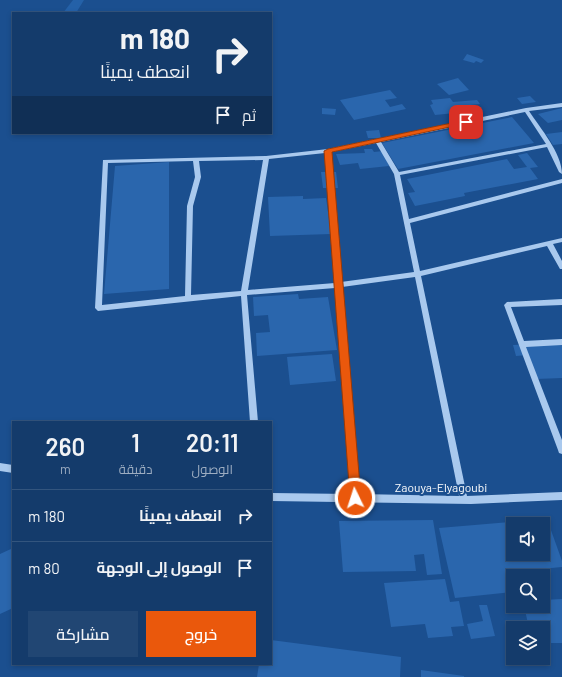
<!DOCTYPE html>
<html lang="ar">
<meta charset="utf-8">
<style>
body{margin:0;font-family:Barlow,Cairo,sans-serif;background:#214673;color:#f1f3f6;direction:rtl;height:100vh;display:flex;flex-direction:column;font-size:15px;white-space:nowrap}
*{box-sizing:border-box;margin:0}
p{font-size:13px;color:#9dadc1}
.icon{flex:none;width:22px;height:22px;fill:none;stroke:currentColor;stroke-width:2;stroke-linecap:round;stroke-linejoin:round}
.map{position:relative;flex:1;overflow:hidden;direction:ltr}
.side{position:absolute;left:12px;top:421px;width:260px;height:244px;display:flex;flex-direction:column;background:#143b6b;border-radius:0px;box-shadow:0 2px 6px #0003,0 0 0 1px #33557e;direction:rtl}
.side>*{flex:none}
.hud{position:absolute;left:12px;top:12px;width:260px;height:122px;border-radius:0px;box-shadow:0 2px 6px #0003,0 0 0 1px #33557e;direction:rtl;background:#143b6b;color:#f1f3f6;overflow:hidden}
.controls{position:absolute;left:506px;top:517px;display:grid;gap:8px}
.controls a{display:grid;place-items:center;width:44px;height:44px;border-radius:0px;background:#143b6b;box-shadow:0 2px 6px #0003,0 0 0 1px #33557e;font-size:20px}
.pin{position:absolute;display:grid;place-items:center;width:34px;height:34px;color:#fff;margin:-17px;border-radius:8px;box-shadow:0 2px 6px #0006}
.me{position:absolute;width:44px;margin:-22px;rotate:356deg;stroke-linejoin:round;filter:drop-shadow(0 0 3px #0008)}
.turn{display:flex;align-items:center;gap:14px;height:84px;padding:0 16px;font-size:18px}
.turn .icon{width:52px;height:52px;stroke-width:2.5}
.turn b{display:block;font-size:28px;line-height:34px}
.then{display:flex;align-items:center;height:38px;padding:0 16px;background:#0003;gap:8px;font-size:15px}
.eta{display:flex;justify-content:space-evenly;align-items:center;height:68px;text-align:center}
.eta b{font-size:24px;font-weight:600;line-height:28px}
.action{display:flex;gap:8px;margin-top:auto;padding:8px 16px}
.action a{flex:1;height:46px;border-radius:0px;background:#ea580c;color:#fff;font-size:16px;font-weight:600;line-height:46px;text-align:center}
.action a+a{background:#214673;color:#f1f3f6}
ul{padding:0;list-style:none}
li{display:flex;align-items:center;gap:12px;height:52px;padding:0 16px;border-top:1px solid #33557e}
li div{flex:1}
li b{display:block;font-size:15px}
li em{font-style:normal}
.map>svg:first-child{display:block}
</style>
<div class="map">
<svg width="562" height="677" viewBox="0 0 562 677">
<rect width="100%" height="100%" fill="#1b4f8f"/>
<path fill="#2461a8" d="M73 0H84L76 13H63Z"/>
<path fill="#2a66ad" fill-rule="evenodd" d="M467 54 484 60 481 63 476 61 474 63 463 60Z
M458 78 469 90 449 95 437 84Z
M390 90 397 98 385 100 390 107 402 104 406 109 354 120 340 100Z
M530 96 536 102 522 104 517 98Z
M450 98 453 102 477 100 480 104 471 105 475 111 435 115 430 105 433 104 431 100Z
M322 108 336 109 335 115 322 114Z
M562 108V120L548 123 538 114Z
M512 117 534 143 398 169 382 143Z
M379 130 381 138H368L366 131Z
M562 132V144L553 145 546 134Z
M364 149H372L374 152 383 151 389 166 360 169 358 163 340 165 336 154 365 153Z
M527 153 538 167 530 168 538 179 464 193 465 196 415 206 408 193 415 192 407 179 507 159 514 169 527 167 518 155Z
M169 162V289L104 294 115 166Z
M321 172H336L338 188H323Z
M303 196V199L326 198 331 234 270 236 268 197Z
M298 294 299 299 328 297 337 350 257 356 256 333 270 332 268 315 254 316 253 297Z
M562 343V378L536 379 528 355 516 356 513 345Z
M332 354 336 381 290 385 287 357Z
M547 519 562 561V567L519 571 520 576H513V592L455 598 439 528ZM513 524H543V554H513Z
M433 520 442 574 427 575 424 554 414 555 416 571 343 572 339 521Z
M13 548V608L0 614V554Z
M445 579 450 602 459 601 464 626 451 627 453 636 428 638 425 624 391 627 384 583Z
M562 599V643H543V628H529L524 606H543V600Z
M479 605H487L495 636 471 639 467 624 483 621Z
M271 640 401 657 400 677H257L259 664H271Z
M421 670 464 676V677H421Z"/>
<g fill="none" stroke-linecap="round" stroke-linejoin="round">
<path fill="#a9c9ee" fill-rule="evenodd" d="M562 103V107L529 111C540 128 562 153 562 174L559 172 547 147 400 175 409 219 562 179V183L410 223 420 271 562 238V242L553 244 562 261V269H560L547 246 421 276 467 496 562 492V500L471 504 271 501V493L351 494 335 288 247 295 258 422H250L241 296 98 311 95 308 103 160 266 156 328 149 526 108ZM525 112 546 144 399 172 381 142ZM376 143 394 174 414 272 341 282 331 152ZM325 153 335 283 248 290 269 159ZM263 160 241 291 191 295 193 206 201 177 199 161ZM193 161 195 177 187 206 185 296 102 305 108 163ZM415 277 459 496 359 494 342 287Z
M562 299V305L511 307 524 341 562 339V345L526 347 562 440V454L559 453 558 450 504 305 507 302Z
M0 463 13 465V473L0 471Z"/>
</g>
<path fill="#ea580c" stroke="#983908" d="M466 120H469V123L332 152 361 498 359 502 355 503 351 502 350 498 324 151 328 149Z"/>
<g text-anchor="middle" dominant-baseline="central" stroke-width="4" stroke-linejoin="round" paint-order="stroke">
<g font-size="12" fill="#fff" stroke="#1b4f8f">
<text x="441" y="487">Zaouya-Elyagoubi</text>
</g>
</g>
</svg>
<div class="controls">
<a><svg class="icon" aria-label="sound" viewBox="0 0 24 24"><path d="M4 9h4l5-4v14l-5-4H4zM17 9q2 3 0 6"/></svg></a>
<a><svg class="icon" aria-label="search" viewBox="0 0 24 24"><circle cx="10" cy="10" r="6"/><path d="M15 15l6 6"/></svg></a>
<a><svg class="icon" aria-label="layers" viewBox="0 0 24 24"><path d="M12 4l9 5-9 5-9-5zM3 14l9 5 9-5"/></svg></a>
</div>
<div class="pin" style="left:466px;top:122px;background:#d93025"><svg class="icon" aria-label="arrive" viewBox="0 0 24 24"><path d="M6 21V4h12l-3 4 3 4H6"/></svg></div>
<svg class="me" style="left:355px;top:498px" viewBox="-20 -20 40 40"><circle r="17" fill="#ea580c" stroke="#fff" stroke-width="3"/><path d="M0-11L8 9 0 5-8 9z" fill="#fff"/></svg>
<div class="hud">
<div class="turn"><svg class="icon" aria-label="right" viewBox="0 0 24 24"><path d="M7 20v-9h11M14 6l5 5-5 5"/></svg><div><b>180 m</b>انعطف يمينًا</div></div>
<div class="then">ثم<svg class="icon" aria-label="arrive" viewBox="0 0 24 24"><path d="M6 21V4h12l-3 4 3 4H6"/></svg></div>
</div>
<section class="side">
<div class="eta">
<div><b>20:11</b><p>الوصول</p></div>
<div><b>1</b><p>دقيقة</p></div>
<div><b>260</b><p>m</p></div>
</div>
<ul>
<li><svg class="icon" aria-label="right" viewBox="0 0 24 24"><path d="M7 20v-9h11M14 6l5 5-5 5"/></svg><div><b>انعطف يمينًا</b></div><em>180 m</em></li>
<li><svg class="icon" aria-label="arrive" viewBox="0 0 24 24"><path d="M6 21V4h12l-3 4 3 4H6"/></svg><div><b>الوصول إلى الوجهة</b></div><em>80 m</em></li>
</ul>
<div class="action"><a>خروج</a><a>مشاركة</a></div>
</section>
</div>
